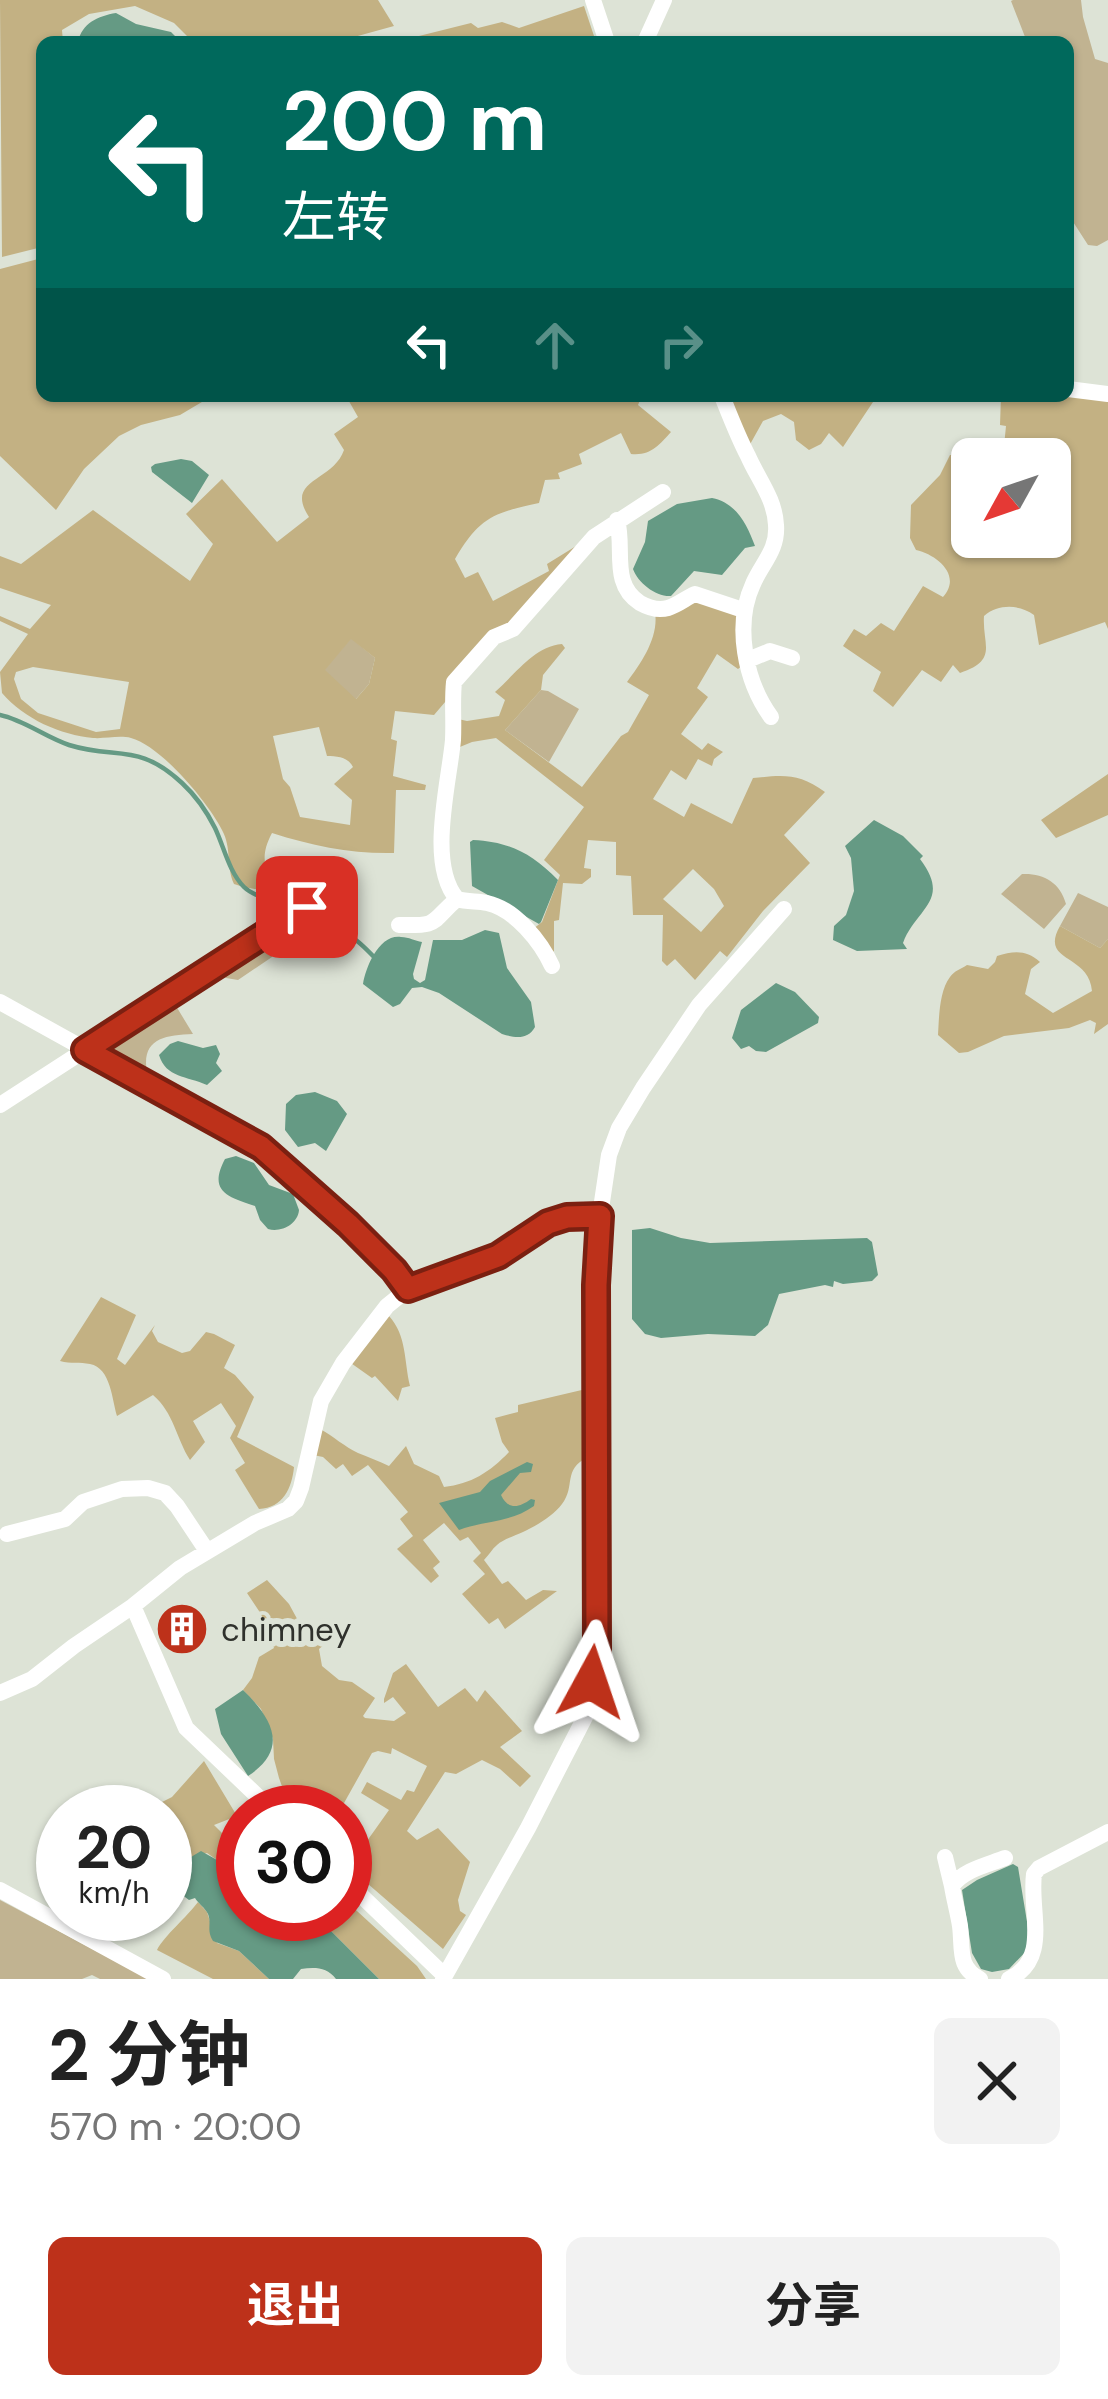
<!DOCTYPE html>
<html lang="zh">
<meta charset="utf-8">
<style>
body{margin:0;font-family:"DM Sans","Noto Sans SC",sans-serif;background:#f2f2f2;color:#222;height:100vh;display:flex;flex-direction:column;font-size:45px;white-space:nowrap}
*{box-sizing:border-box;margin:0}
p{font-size:39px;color:#767676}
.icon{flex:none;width:66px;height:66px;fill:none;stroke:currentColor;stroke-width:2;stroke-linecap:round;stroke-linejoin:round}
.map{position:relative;height:1979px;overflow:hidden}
.side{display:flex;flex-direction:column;background:#fff;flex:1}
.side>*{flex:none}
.top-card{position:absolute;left:36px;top:36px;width:1038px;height:366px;border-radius:18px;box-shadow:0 3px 9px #0004;background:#00695c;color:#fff;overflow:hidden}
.needle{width:78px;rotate:230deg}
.tools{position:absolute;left:951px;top:438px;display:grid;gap:24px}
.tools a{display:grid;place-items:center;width:120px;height:120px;border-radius:18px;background:#fff;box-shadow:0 3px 9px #0004;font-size:60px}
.speed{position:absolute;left:36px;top:1785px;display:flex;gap:24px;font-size:60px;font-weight:700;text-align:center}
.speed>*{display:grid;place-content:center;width:156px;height:156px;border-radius:50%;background:#fff;box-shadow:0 3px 9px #0004;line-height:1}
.speed small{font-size:30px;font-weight:400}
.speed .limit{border:18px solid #d22;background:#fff;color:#111}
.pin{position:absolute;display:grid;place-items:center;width:102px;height:102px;color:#fff;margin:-51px;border-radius:24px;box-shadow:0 6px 18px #0006}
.me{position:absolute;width:132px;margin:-66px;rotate:5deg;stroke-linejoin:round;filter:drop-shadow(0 0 9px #0008)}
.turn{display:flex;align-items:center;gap:42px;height:252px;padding:0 48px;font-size:54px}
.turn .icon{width:156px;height:156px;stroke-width:2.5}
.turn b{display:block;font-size:84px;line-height:102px}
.lanes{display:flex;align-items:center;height:114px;padding:0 48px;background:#0003;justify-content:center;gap:60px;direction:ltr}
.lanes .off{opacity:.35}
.round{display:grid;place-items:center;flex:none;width:126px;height:126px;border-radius:18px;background:#f2f2f2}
.summary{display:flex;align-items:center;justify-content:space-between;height:204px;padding:0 48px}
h1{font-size:72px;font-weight:700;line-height:90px}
.primary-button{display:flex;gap:24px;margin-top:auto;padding:24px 48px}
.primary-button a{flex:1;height:138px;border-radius:18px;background:#bd311a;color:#fff;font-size:48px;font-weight:700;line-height:138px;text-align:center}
.primary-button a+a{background:#f2f2f2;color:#222}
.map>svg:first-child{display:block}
</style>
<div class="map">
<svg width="1108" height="1979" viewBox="0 0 1108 1979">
<rect width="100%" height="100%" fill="#dde3d6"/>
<path fill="#c1b391" d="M1013 0H1081L1083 17 1095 59 1108 63V240L1097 246 1088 245 1068 214V42H1027L1011 1Z
M351 638 375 658 369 684 355 700 324 670Z
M541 690 548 691 579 709 549 762 505 730Z
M1022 874C1043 873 1060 882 1066 904L1044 929 1001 894Z
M1078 893 1108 907V939L1100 948 1060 926Z
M301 917 326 938 300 956 288 943 276 946 272 957 238 980 226 978 220 973 266 942 272 941 270 936Z
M176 1006 193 1034C162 1035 139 1040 148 1077L103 1054Z
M0 1900 149 1979H100L92 1975 82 1979H0Z"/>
<path fill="#c3b183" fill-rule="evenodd" d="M0 0H378L394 26 336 42H193L174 23 135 6 89 14 62 30 63 42H42V247L2 257Z
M584 6 596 42H366L399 41 471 23 478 28 502 22 519 28Z
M42 258V396H212L180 415 141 425 119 436 84 469 56 510 0 456V269Z
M346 396H488L491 402 508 400 513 396H637L641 398 638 405 671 432C659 445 651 456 631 454L621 433 579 454 582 464 558 473 560 479 545 480 539 503C493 513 480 517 455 559L465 578 478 572 493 601 549 571 547 564 581 543 434 715 395 711 391 739 397 741 393 776 426 785 425 790H396L394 853C352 854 313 846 272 833 263 850 263 860 268 877L279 882 276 894C262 889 248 889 234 884 226 867 232 848 222 830 208 802 161 746 131 738 119 735 105 739 93 738 61 735 24 719 2 693L0 672 28 634 0 621V616L30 629 51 605 0 588V556L21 564 93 510 190 581 213 544 186 514 222 479 277 542 309 517C284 479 333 482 344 450L334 434 358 417ZM351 639 375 658 369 684 356 699 325 670ZM33 667 129 682 120 729 96 732 38 713 21 699 14 679 16 672ZM319 727 327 756C337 756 348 757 353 767L334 784 352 800 350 825 300 817 290 787 283 779 273 736Z
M726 396H877L843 447 829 433 821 444 809 450 796 440 794 422 781 414 763 421 748 448Z
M1001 396H1068L1108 400V629L1105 622 1039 645 1034 615C1019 604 998 604 984 616 982 645 999 660 960 673L953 665 941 682 922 670 893 707 873 691 881 672 843 646 854 629 866 636 881 623 894 631 923 586 943 597C962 576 938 555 916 550L910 538 911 505 940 475 950 455H993L995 446H1004L1006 426 1000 425ZM972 459H1050V537H972Z
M693 599 739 612 744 664 738 669 717 654 697 688 708 697 681 734 702 750 708 743 723 752 714 759 712 766 698 759 686 780 671 770 653 799 684 817 691 803 732 824 753 778C784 775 799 773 825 792L784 835 810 863 763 911 727 957 720 951 695 980 675 959 667 966 662 961 663 915H633L631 876 616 875V842L588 840 584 868 591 869V877L582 884 563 883 559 920 554 921V951L551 955 533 929 542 922 560 875 544 860 584 807 496 738 472 742 455 749 458 719 467 721 499 716 505 700 495 692C516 674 533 647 562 644L565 648 543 675 541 690 505 730 582 787 621 736 628 732 649 695 627 682C642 662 659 637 655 612ZM693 869 714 889 724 906 701 932 663 899Z
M1108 774V815L1056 838 1041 820Z
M1060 926 1100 948 1108 939V1024L1094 1034 1096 1023 1090 1020 1069 1028 1004 1036 968 1052 959 1053 938 1035C939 1019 939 991 950 977 954 971 961 969 967 965L988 969 995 962 997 956C1013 951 1026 949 1040 962L1031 969 1025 994 1053 1013 1092 991C1089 953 1039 963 1060 926Z
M101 1297 136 1315 117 1359 125 1365 155 1325 152 1331 158 1342 182 1353 190 1351 206 1332 214 1334 235 1345 224 1368 235 1375 254 1397 237 1437 294 1467C292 1488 283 1508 259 1509L235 1470 245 1463 230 1438 236 1426 221 1403 193 1421 205 1442 190 1460C176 1438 174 1413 153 1395L117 1416C112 1400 111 1368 90 1364 80 1362 71 1364 60 1361Z
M389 1316C407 1336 404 1361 410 1386L402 1388 398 1401 375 1376 372 1378 348 1361Z
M586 1389 588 1457C562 1470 576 1486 562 1504 553 1516 536 1526 523 1532 515 1536 503 1539 497 1545 492 1549 489 1555 484 1560L502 1584 508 1581 526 1600 543 1590 557 1591 505 1629 498 1618 489 1624 462 1594 485 1574 473 1561 481 1553 468 1537 460 1541 444 1523 423 1540 440 1562 433 1568 439 1576 431 1583 397 1549 413 1536 400 1519 408 1512 368 1465 352 1476 343 1464 336 1469 323 1457 313 1455 320 1429C333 1436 345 1447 358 1453 368 1457 379 1461 389 1466L406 1446 414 1464 439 1476 444 1487C471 1484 490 1472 509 1452L502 1442 495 1418 518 1412V1405Z
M267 1580 289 1604 301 1626 332 1627V1638L319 1649 322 1666 339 1680 352 1682 375 1698 363 1716 365 1718 394 1721 406 1713 393 1697 384 1703V1699L393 1673 406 1664 438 1707 465 1688 477 1702 485 1690 522 1731 500 1747 531 1776 520 1787 500 1769 482 1760 456 1774 445 1772 407 1831 417 1840 438 1828 470 1862 458 1900 460 1911 466 1915 443 1949 345 1864V1826L362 1848 389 1810 361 1793 367 1782 401 1800 407 1790 414 1792 427 1766 392 1748 391 1754 378 1751 372 1753 339 1812H299L284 1792 279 1778 274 1759 273 1739 261 1709 243 1690 252 1678 259 1657 274 1648 261 1614 247 1593Z
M204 1761 237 1816 214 1825 235 1846 243 1849V1888L230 1857 217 1860 207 1853 191 1857 183 1872 165 1877V1858L182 1846 178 1834 165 1839V1812H142L172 1797Z
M345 1900 417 1966 426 1979H379L314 1914H345Z
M198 1902 207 1912 217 1943 239 1951 269 1979H213L157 1950C164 1936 187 1917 198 1902Z"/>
<path fill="#659a84" d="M116 13 136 24 171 32 181 42H78C82 23 98 16 116 13Z
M181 459 192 461 209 475 192 503 152 472 151 467 155 464Z
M712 498C737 503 747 525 755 546L745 548 722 575 694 571 671 596C656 597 638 583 633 569L645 542 648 521 677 504Z
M874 820 903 836 923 856 920 859C952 901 916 908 903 943L907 949 857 951 833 940 834 926 846 915 854 891 851 858 845 846Z
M473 840C510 842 531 853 558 880L541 922 539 924 472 886 470 842Z
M485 930 499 933 507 968 531 1002 535 1027C528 1040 515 1038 502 1034L439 993 422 987 412 988 400 1004 393 1007 363 984C366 967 379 934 401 937 409 937 415 941 422 942L413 974 414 979 420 983 425 980 433 940H462Z
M776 983 795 992 819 1017 818 1023 766 1052 756 1051 749 1046 741 1049 732 1038 741 1010Z
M178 1041 203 1048 216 1045 220 1054 216 1063 222 1071 207 1085C187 1076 166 1078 159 1055L170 1044Z
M315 1092 337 1101 347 1114 326 1151 315 1143 298 1147 285 1130 286 1104 296 1095Z
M236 1156 254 1163 269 1185 293 1194 299 1210C298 1224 281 1233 268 1229L260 1220 255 1206C227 1197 208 1191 225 1159Z
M650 1228 681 1238 710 1243 867 1238 872 1242 878 1275 872 1281 843 1284 834 1281 833 1287 825 1285 779 1294 768 1325 755 1336 708 1334 661 1338 645 1334 632 1319V1230Z
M527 1462 533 1464 531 1472 520 1473 501 1495C508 1510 519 1508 531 1499L535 1500 534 1506C510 1523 486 1520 459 1530L439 1503 480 1492 490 1481Z
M243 1690C272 1718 290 1749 248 1776L221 1734 215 1709Z
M201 1851 217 1860 230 1857 243 1888V1914H314L379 1979H336C327 1967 315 1967 301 1969L293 1979H269L239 1951 213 1941C206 1930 212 1924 208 1914 205 1908 198 1903 195 1898L189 1900 165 1882 166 1877 183 1872 191 1857Z
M1013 1864 1018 1867 1031 1946 1009 1969 992 1972 981 1969 972 1953 962 1890 977 1880Z"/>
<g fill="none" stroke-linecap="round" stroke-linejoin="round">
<path stroke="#659a84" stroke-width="4.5" d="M0 715C24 720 45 737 69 745 117 760 138 742 182 783 195 795 207 812 215 828 224 847 229 872 244 887 255 898 281 902 296 908
M337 931C354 935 364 947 376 959"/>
<path stroke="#fff" stroke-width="16" d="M593 0 607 42
M645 42 664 0
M1068 389 1108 394
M722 396C730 416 738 437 748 456 758 479 775 499 776 525 778 550 762 563 753 584 734 625 745 681 771 717
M617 520C625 548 610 584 640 603 649 608 658 611 668 608 678 605 686 598 695 594L743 610
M748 660 770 651 792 658
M399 925C441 926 429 923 457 899
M552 966C541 942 515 909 487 903 477 901 467 902 457 899 427 864 449 784 453 740 454 720 452 701 454 682L494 637 513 629 594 537 663 492
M0 1002 261 1147 348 1224 395 1270 408 1289
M0 1105 306 907 324 916 335 926
M7 1534 65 1519 83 1502 122 1489 148 1488 165 1493 177 1506 207 1551
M133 1606 186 1728 274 1812
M0 1693 32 1679 74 1646 133 1606 180 1568 255 1523 288 1509 296 1501 301 1488 321 1401 343 1363 387 1306 408 1289 498 1256 548 1223 567 1217 600 1216
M945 1857 952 1886
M345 1880 445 1976
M0 1890 163 1979
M443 1979 528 1828 586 1715 597 1649 596 1285 599 1222 609 1155 619 1128 643 1088 699 1005 784 909
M980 1979C957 1967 963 1949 960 1926 958 1913 954 1899 952 1886 963 1870 987 1865 1005 1858
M1009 1979C1051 1959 1029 1911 1034 1874L1039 1868 1108 1832"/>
</g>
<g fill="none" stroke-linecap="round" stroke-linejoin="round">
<g stroke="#7b2011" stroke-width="30">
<path id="route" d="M307 907 85 1050 261 1147 348 1224 394 1270 408 1289 498 1256 548 1223 567 1217 600 1216 596 1285 597 1649 591 1682"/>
</g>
<use href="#route" stroke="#bd311a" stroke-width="21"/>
</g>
<defs>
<g id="building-disc" transform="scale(2.7)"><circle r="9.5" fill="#bd311a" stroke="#dde3d6"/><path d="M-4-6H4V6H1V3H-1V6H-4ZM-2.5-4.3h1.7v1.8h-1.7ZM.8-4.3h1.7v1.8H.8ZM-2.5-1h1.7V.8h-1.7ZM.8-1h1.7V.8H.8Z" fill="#fff"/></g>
</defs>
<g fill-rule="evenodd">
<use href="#building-disc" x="182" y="1629"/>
</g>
<g text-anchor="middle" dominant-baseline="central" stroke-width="12" stroke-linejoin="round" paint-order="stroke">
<g font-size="33" fill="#2f312c" stroke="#dde3d6" text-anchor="start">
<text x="221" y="1629">chimney</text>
</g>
</g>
</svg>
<div class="tools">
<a><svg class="needle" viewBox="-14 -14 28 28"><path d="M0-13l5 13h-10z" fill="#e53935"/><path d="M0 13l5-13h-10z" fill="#767676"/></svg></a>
</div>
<div class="speed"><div>20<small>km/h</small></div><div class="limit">30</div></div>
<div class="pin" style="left:307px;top:907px;background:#d93025"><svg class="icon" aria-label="arrive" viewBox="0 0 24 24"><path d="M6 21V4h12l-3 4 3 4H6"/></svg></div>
<svg class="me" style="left:591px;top:1682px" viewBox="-20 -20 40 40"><path d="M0-17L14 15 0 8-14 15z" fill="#bd311a" stroke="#fff" stroke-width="4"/></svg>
<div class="top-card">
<div class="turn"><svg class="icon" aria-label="left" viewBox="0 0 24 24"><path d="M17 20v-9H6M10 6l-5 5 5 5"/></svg><div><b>200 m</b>左转</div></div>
<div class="lanes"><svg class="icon" aria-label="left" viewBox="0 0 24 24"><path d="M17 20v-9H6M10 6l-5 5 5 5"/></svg><svg class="icon off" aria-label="ahead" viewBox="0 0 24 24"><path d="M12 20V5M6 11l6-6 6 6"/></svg><svg class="icon off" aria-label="right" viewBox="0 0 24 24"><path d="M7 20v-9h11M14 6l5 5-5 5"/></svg></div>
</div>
</div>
<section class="side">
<div class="summary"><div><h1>2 分钟</h1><p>570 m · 20:00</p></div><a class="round"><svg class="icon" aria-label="close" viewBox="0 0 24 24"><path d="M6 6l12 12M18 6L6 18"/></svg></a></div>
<div class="primary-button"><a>退出</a><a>分享</a></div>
</section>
